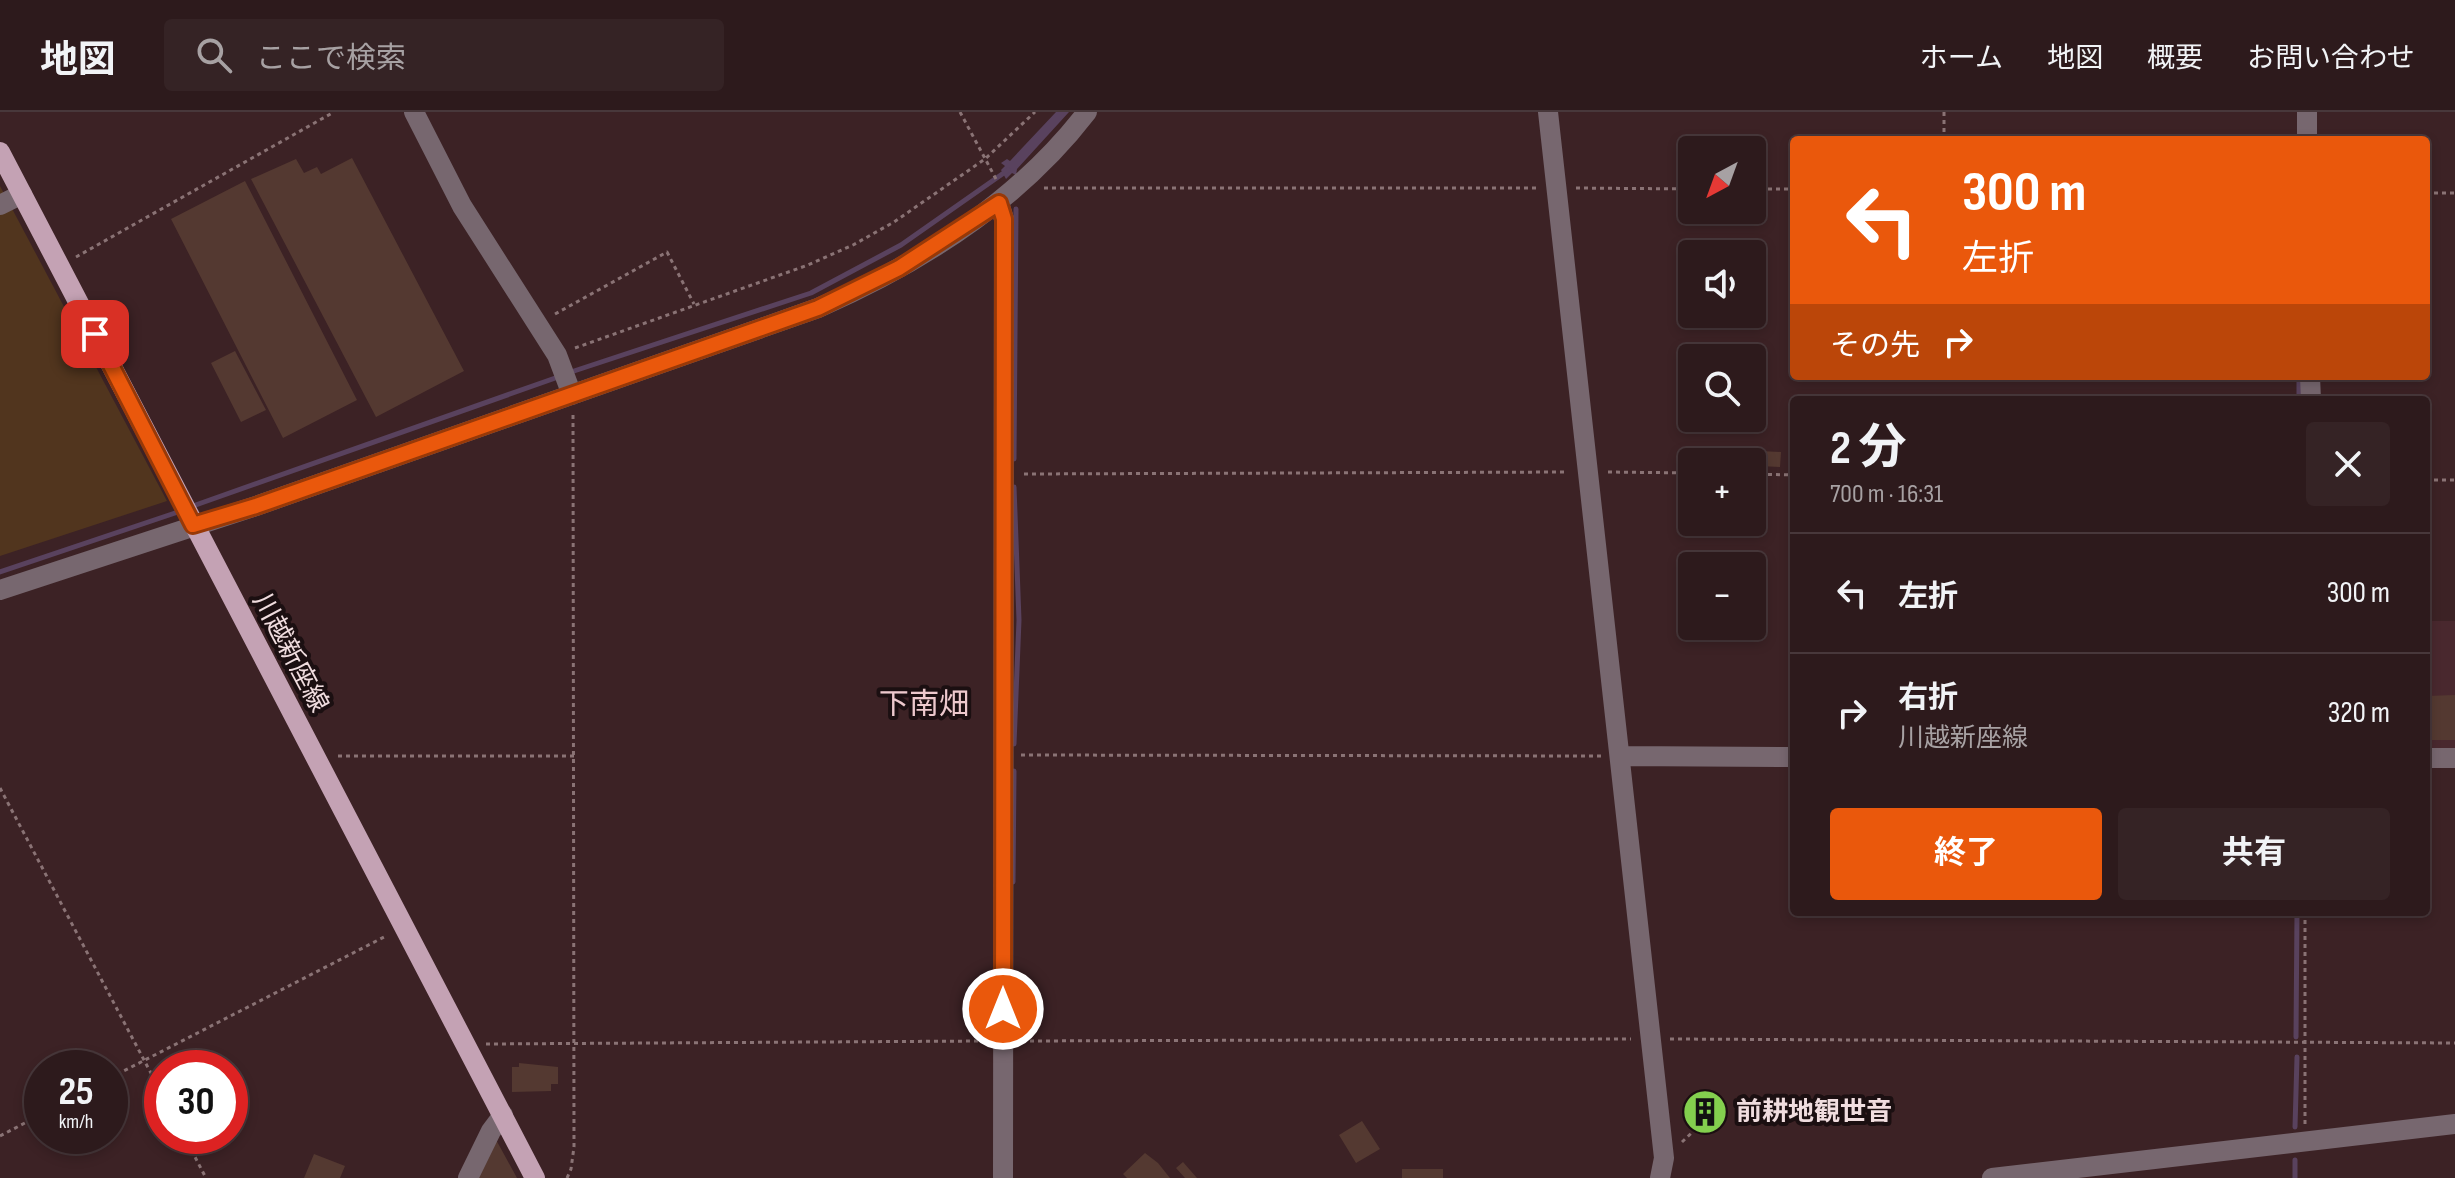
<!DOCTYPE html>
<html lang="ja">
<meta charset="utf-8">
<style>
body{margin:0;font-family:"Sofia Sans Condensed","Noto Sans JP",sans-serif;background:#352325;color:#f1f3f6;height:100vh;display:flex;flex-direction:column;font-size:30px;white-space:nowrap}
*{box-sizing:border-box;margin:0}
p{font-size:26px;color:#a7a1a3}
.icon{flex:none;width:44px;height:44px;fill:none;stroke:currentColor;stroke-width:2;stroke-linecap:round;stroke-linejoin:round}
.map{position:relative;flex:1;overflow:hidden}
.side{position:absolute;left:1790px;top:284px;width:640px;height:520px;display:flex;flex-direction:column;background:#2d1a1c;border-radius:8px;box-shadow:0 4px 12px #0003,0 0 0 2px #48383b}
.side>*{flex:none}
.top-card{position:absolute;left:1790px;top:24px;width:640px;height:244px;border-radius:8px;box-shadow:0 4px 12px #0003,0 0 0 2px #48383b;background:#ea580c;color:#fff;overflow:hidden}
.needle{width:52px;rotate:221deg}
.buttons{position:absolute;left:1678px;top:24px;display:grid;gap:16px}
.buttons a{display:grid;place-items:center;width:88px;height:88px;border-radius:8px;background:#2d1a1c;box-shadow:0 4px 12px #0003,0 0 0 2px #48383b;font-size:40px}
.speed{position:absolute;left:24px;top:938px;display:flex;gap:16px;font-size:40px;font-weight:700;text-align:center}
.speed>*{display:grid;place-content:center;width:104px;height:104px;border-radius:50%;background:#2d1a1c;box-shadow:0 4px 12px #0003,0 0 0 2px #48383b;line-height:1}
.speed small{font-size:20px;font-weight:400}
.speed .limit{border:12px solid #d22;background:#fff;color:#111}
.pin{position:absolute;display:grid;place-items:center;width:68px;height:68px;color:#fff;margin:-34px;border-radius:16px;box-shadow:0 4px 12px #0006}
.me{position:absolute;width:88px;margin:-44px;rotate:0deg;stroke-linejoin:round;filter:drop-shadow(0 0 6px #0008)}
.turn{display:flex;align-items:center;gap:28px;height:168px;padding:0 40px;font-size:36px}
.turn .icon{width:104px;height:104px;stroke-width:2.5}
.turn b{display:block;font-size:56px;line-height:68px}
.then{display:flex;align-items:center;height:76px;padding:0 40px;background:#0003;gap:16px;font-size:30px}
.round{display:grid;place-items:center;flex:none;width:84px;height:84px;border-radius:8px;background:#352325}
.overview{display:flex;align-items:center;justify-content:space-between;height:136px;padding:0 40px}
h1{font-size:48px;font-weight:700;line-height:60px}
.action{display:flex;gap:16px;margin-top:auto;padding:16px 40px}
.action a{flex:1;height:92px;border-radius:8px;background:#ea580c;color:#fff;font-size:32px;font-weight:700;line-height:92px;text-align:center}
.action a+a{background:#352325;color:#f1f3f6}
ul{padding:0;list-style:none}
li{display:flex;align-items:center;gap:24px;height:120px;padding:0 40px;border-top:2px solid #48383b}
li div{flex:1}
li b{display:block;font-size:30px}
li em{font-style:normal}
header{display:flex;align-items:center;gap:48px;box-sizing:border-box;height:112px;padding:0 40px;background:#2d1a1c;border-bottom:2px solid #48383b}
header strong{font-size:38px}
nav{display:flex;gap:44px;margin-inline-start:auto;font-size:28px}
.search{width:560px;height:72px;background:#352325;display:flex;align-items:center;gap:20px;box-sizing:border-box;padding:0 28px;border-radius:8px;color:#a7a1a3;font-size:30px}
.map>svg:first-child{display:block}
</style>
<header>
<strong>地図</strong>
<div class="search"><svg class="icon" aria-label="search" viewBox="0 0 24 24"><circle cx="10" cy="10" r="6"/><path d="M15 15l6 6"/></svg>ここで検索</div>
<nav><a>ホーム</a><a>地図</a><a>概要</a><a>お問い合わせ</a></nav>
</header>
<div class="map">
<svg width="2455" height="1066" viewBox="0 0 2455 1066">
<rect width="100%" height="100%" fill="#3c2225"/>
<path fill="#49282e" d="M2426 509H2455V638H2426Z"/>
<path fill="#51351e" d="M0 74 167 389 0 444Z"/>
<path fill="#59425e" d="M1056 0H1069L1017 57 1016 63 1012 61 1006 67 1001 58 1005 54 1001 51 1007 47 1010 49Z"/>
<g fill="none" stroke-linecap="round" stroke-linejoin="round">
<path stroke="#59425e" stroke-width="5" d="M571 260 811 181 901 133 1008 58
M2299 288V264
M1014 347 1016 97
M1014 375 1019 508 1014 632
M190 395 561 264
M0 460 181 399
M1013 770 1014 659
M2296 925 2297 800
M2295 1015 2297 945
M2295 1066V1048"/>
</g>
<path fill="#543931" d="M352 46 464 259 376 305 251 67 296 47 304 61 317 55 321 62Z
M245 69 357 288 283 326 171 107Z
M235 239 266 298 241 310 211 251Z
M1760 339 1781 340 1780 355 1759 354Z
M2455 583V628H2426V584Z
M519 951 558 955V972H551V979L512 980V955H519Z
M1362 1009 1380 1037 1356 1051 1339 1023Z
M494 1024 517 1066H474Z
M1145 1041 1158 1051 1170 1066H1127L1123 1062Z
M314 1042 345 1054 340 1066H304Z
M1183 1050 1197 1066H1185L1176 1056Z
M1402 1057H1443V1066H1402Z"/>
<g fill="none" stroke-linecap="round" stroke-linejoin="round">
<path stroke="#8a7375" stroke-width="3" stroke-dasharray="4 4" stroke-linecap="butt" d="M960 0 996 67
M1944 28V0
M1044 76H1536
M1576 76 1692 77
M1752 77H1794
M2426 81H2455
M76 145 334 0
M555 202 667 140 694 192
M575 236 808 153 853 133 894 110 985 47 1035 0
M1608 360 1692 361
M1024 362 1568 360
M1752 362 1794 363
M2426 368H2455
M1021 643 1602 644
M338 644H574
M0 676 162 982
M1670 927 2455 931
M1022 929 1631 927
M486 932 983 929
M110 966 386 824
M2305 1012V800
M0 1024 42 1002
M184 1024 206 1066
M1682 1030 1700 1013 1697 1010 1702 1005
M567 1066 571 1057 574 1035 573 303"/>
<path stroke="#77676f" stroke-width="20" d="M414 0 462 94 557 243 572 283
M1548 0 1664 1046 1660 1066
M2307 0V28
M999 91 1004 107 1003 1066
M0 93 22 82
M2310 264 2311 288
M0 478 256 394 818 196C921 151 1018 90 1087 0
M1621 644 1794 645
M2426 646H2455
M468 1066 491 1019 503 1003
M1992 1066 2455 1012"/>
<path stroke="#c4a2b4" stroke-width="20" d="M0 40 535 1066"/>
</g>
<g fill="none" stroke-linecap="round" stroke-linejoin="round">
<g stroke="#983908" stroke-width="20">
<path id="route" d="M95 222 193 413 256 394 818 196 899 156 999 91 1004 107 1003 897"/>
</g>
<use href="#route" stroke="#ea580c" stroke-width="14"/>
</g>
<defs>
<g id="building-disc" transform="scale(2.3)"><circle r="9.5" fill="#83d04e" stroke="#1b0f11"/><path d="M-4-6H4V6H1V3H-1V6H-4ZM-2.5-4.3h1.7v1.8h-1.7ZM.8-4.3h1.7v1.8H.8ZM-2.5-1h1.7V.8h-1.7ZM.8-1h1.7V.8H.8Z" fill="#111"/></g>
</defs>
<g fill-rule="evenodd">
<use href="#building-disc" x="1705" y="1000"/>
</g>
<g text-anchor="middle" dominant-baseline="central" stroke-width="8" stroke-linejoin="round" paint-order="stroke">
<g font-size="26" fill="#f0dddf" stroke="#1b0f11">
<text transform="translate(290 541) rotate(62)">川越新座線</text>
</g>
<g font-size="26" font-weight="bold" fill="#f0dddf" stroke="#1b0f11" text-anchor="start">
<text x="1736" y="1000">前耕地観世音</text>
</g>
<g font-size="30" fill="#edc9cd" stroke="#1b0f11">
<text x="924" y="593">下南畑</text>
</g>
</g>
</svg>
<div class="buttons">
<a><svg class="needle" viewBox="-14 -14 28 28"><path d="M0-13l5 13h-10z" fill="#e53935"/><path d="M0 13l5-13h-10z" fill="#a7a1a3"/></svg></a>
<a><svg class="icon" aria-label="sound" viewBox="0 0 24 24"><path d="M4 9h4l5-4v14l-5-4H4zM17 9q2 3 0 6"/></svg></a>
<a><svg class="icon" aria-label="search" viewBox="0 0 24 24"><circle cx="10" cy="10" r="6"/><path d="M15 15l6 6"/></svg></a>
<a>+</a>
<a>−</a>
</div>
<div class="speed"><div>25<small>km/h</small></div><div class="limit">30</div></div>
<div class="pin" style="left:95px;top:222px;background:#d93025"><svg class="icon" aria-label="arrive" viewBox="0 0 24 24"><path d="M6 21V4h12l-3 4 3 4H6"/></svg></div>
<svg class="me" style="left:1003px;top:897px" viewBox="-20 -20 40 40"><circle r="17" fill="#ea580c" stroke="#fff" stroke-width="3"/><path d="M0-11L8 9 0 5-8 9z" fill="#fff"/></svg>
<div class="top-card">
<div class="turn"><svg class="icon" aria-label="left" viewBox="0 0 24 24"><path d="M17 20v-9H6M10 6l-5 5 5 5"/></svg><div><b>300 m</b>左折</div></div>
<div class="then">その先<svg class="icon" aria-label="right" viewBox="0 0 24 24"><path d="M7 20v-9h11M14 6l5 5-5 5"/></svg></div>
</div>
<section class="side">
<div class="overview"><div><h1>2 分</h1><p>700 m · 16:31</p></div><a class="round"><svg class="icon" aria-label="close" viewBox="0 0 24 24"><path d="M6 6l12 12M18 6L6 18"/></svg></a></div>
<ul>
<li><svg class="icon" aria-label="left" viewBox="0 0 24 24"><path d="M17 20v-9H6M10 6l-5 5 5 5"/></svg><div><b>左折</b></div><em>300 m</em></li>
<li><svg class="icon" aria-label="right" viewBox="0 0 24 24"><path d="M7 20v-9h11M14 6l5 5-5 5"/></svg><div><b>右折</b><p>川越新座線</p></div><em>320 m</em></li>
</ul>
<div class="action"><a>終了</a><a>共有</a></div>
</section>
</div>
